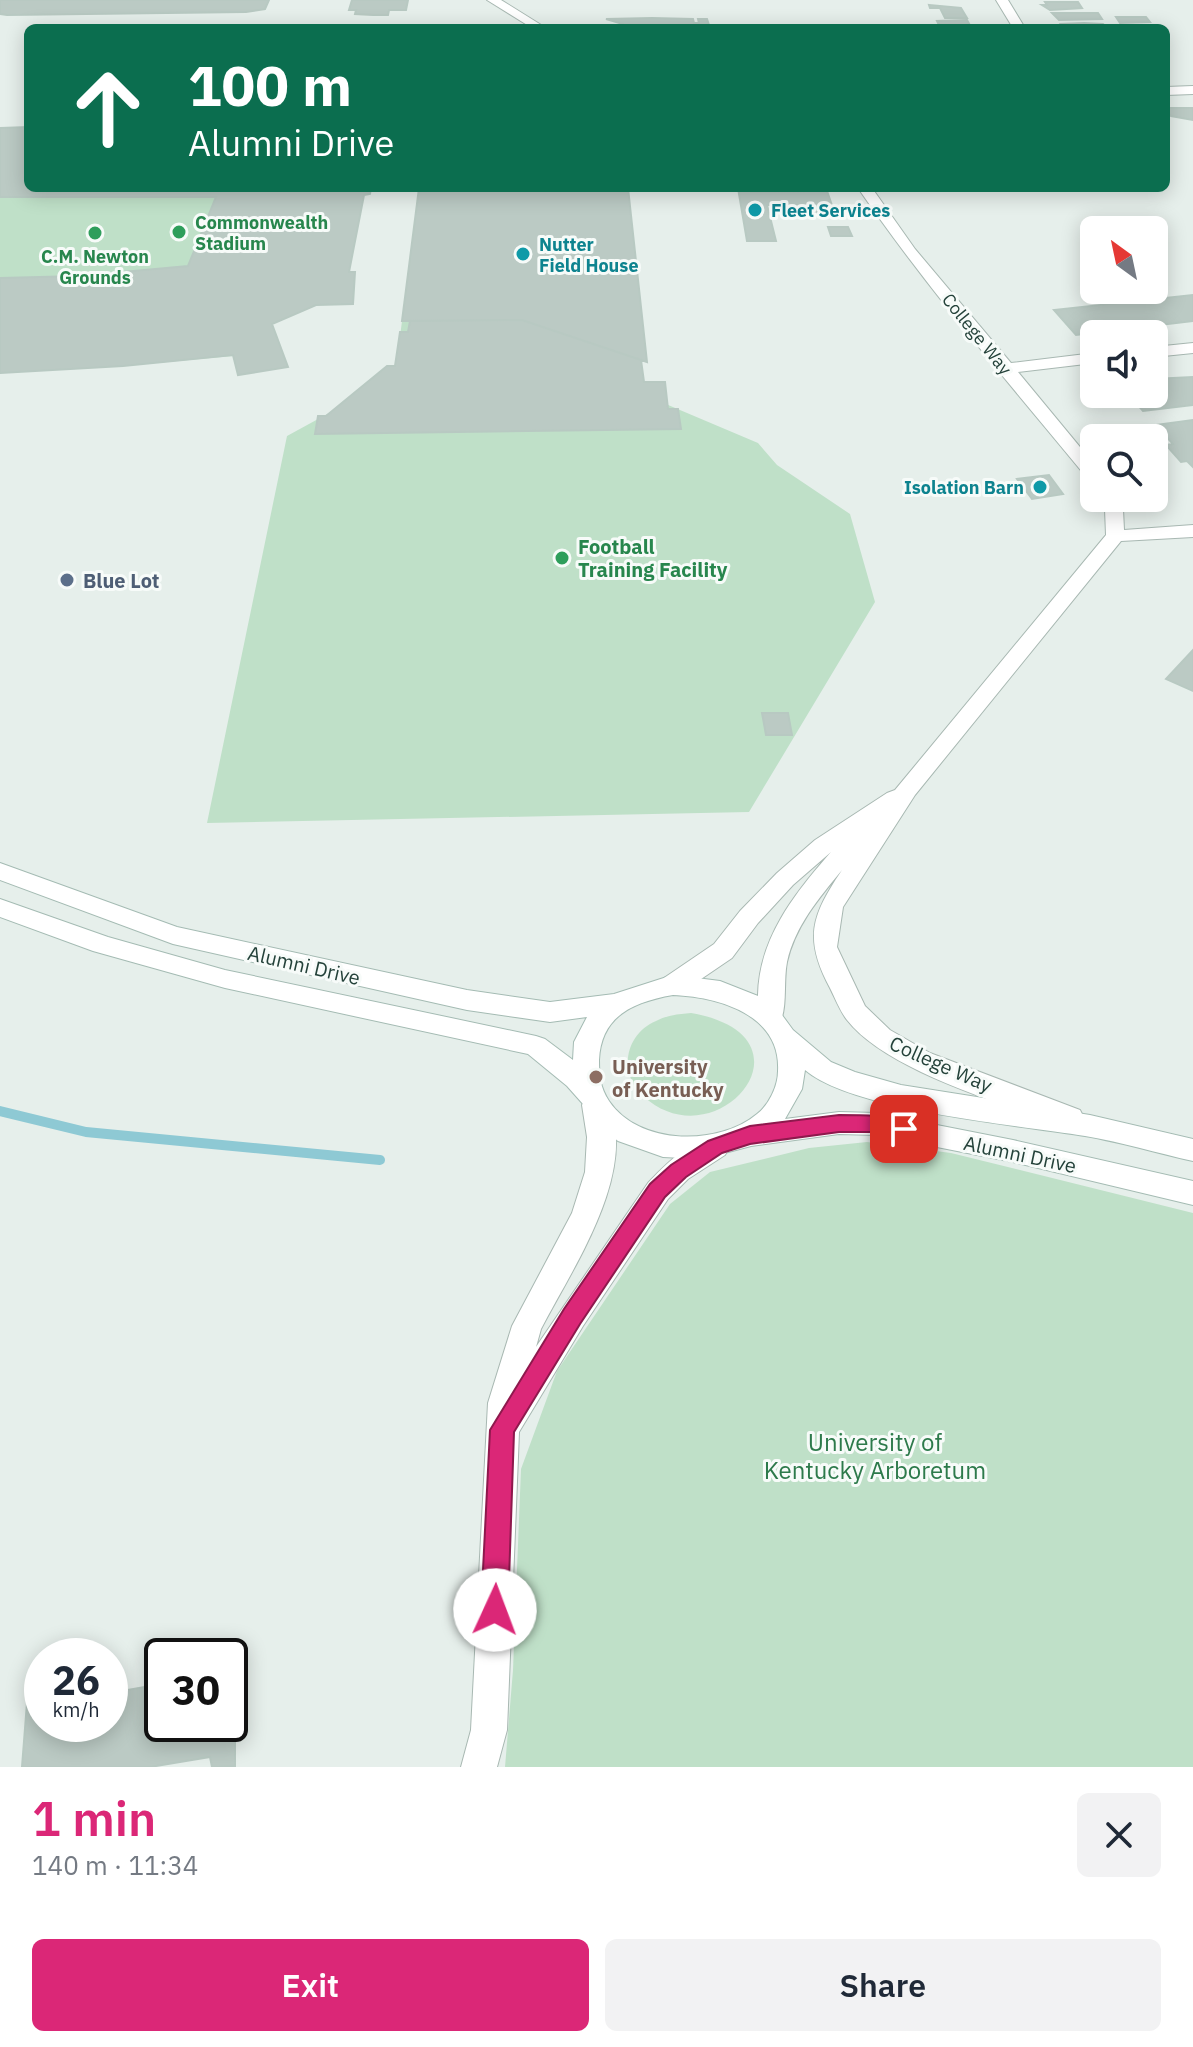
<!DOCTYPE html>
<meta charset="utf-8">
<style>
body{margin:0;font-family:"IBM Plex Sans",sans-serif;background:#f2f2f3;color:#1f2937;height:100vh;display:flex;flex-direction:column;font-size:30px;white-space:nowrap}
*{box-sizing:border-box;margin:0}
p{font-size:26px;color:#747a83}
.icon{flex:none;width:44px;height:44px;fill:none;stroke:currentColor;stroke-width:2;stroke-linecap:round;stroke-linejoin:round}
.map{position:relative;height:1767px;overflow:hidden}
.side{display:flex;flex-direction:column;background:#fff;flex:1}
.side>*{flex:none}
.top-card{position:absolute;left:24px;top:24px;width:1146px;height:168px;border-radius:12px;box-shadow:0 4px 20px #0003;background:#0b6e4f;color:#fff;overflow:hidden}
.needle{width:52px;rotate:327deg}
.tools{position:absolute;left:1080px;top:216px;display:grid;gap:16px}
.tools a{display:grid;place-items:center;width:88px;height:88px;border-radius:12px;background:#fff;box-shadow:0 4px 20px #0003;font-size:40px}
.speed{position:absolute;left:24px;top:1638px;display:flex;gap:16px;font-size:40px;font-weight:700;text-align:center}
.speed>*{display:grid;place-content:center;width:104px;height:104px;border-radius:50%;background:#fff;box-shadow:0 4px 20px #0003;line-height:1}
.speed small{font-size:20px;font-weight:400}
.speed .limit{border:4px solid #111;border-radius:12px;background:#fff;color:#111}
.pin{position:absolute;display:grid;place-items:center;width:68px;height:68px;color:#fff;margin:-34px;border-radius:16px;box-shadow:0 4px 12px #0006}
.me{position:absolute;width:88px;margin:-44px;rotate:2deg;stroke-linejoin:round;filter:drop-shadow(0 0 6px #0008)}
.turn{display:flex;align-items:center;gap:28px;height:168px;padding:0 32px;font-size:36px}
.turn .icon{width:104px;height:104px;stroke-width:2.5}
.turn b{display:block;font-size:56px;line-height:68px}
.round{display:grid;place-items:center;flex:none;width:84px;height:84px;border-radius:12px;background:#f2f2f3}
.headline{display:flex;align-items:center;justify-content:space-between;height:136px;padding:0 32px}
h1{font-size:48px;font-weight:600;line-height:60px;color:#db2777}
.button{display:flex;gap:16px;margin-top:auto;padding:16px 32px}
.button a{flex:1;height:92px;border-radius:12px;background:#db2777;color:#fff;font-size:32px;font-weight:600;line-height:92px;text-align:center}
.button a+a{background:#f2f2f3;color:#1f2937}
.map>svg:first-child{display:block}
</style>
<div class="map">
<svg width="1193" height="1767" viewBox="0 0 1193 1767">
<rect width="100%" height="100%" fill="#e6efeb"/>
<path fill="#bfe0c8" d="M28 127V188H371L370 194 364 195 349 272H355L353 304 316 305 272 324 288 367 238 375 233 356 123 366 0 373V128Z
M522 320 587 341 557 358 758 443 777 465 850 514 875 602 749 812 207 823 287 436 395 377 402 321Z
M691 1013C824 1036 717 1164 643 1096 618 1073 625 1034 656 1021 667 1015 679 1014 691 1013Z
M867 1142 951 1153 1193 1213V1767H505L513 1670 521 1469 557 1371 670 1204 710 1172 809 1148Z"/>
<g fill="none" stroke-linecap="round" stroke-linejoin="round">
<path stroke="#8ec9d4" stroke-width="10" d="M0 1111 86 1132 380 1160"/>
</g>
<path fill="#bbcac4" stroke="#b8c9c2" stroke-width="2" d="M0 0H269L265 9 246 12 7 15 0 14Z
M352 0H408L406 10H389L388 15H373L355 14 356 10H349Z
M1045 2H1078L1082 8 1050 10 1042 5H1047Z
M929 5 961 8 967 18H945L940 8H930Z
M1052 13H1098L1102 19 1059 20Z
M1116 17H1146L1150 22 1120 23Z
M652 18 693 19 694 23H699L698 19H707L710 28H615L624 27 623 24 606 19Z
M967 20 971 27H940L937 21Z
M1084 23 1103 24 1106 27 1059 28 1063 26 1061 24Z
M1170 108H1193V120L1171 116 1166 110Z
M28 127V188H371L370 194 364 195 349 272H355L353 304 316 305 272 324 288 367 238 375 233 355 123 366 0 373V278L79 276 188 266 216 197H0V128Z
M419 188H628L647 362 522 320 402 321Z
M738 188H749L751 192 827 191 835 214H813L809 205H767L776 241H747Z
M828 227H848L852 236H831Z
M1193 295V321L1076 335 1054 310Z
M522 320 641 360 644 382H665L668 409H678L681 429 315 434 318 416H326L387 366H395L400 332H408L410 321Z
M1193 377V405L1143 411 1128 394H1154V379Z
M1193 420V467L1187 461 1181 462 1166 445 1173 444 1156 425Z
M1049 475 1063 494 1032 499 1017 479Z
M1193 650V691L1166 679Z
M762 713H788L792 735H766Z
M235 1656V1766L212 1767 210 1757 150 1767H22L28 1690 42 1688V1724H110V1693L162 1684V1724H230V1657Z"/>
<g fill="none" stroke-linecap="round" stroke-linejoin="round">
<g stroke="#a8b8b2" stroke-width="2">
<path id="minor" d="M487 0H501L546 28H532Z
M996 0H1008L1025 28H1013Z
M1193 86V94L1166 95V87Z
M858 188H872L915 249 1011 363 1094 353V363L1018 372 1094 464V480L1088 479C1009 383 929 291 858 188Z
M1193 343V353L1154 357V347Z
M1099 498H1117L1123 509 1124 530 1193 525V537L1121 541 915 795 843 907 837 947 865 1006 890 1030 930 1053 1080 1110 1084 1118 1080 1126 1070 1129 1060 1126C1000 1102 887 1071 847 1020 840 1011 835 998 830 988 803 938 812 915 842 870 819 898 795 926 787 962 783 982 788 1008 779 1025L770 1028 761 1025C756 1015 757 1005 758 995 759 938 795 893 831 852L793 885 758 923 732 958 682 992 673 995 664 992 660 985 664 978 714 944 740 911 777 873 815 840 887 793 895 790 1106 535 1105 509Z
M596 1094 606 1097C642 1168 573 1267 541 1329L536 1347 648 1183C665 1165 699 1130 725 1139L729 1147 725 1155 688 1179 668 1199 583 1326 519 1432 507 1730 497 1767H461L471 1730 488 1403 512 1326 572 1213 585 1172 587 1137 582 1105 586 1097Z"/>
</g>
<g stroke="#a4bbb3" stroke-width="2">
<path id="secondary" d="M0 863 177 927 467 990 550 1002 614 994 673 975 720 981 758 996 782 1015 793 1030 831 1062 855 1072 901 1085 1090 1115 1193 1139V1161C1157 1153 1121 1142 1085 1136 1019 1125 853 1111 805 1070L802 1089 785 1119 839 1112 876 1113 1013 1140 1193 1181V1205L1013 1162 876 1135 839 1134 751 1146 702 1159 663 1157 618 1141 591 1119 583 1104 567 1086 528 1054 225 988 93 951 0 917V899L108 937 225 970 536 1036 545 1039 573 1060 574 1042 587 1017 550 1022 467 1010 173 944 0 880ZM673 995C718 997 781 1014 778 1071 778 1086 769 1105 757 1114 719 1146 639 1146 609 1101 600 1087 599 1076 599 1060 601 1016 633 1002 673 995Z"/>
</g>
<use href="#minor" fill="#fff" fill-rule="evenodd"/>
<use href="#secondary" fill="#fff" fill-rule="evenodd"/>
</g>
<path fill="#db2777" stroke="#8e194d" stroke-width="2" d="M839 1115C863 1115 888 1115 911 1123L914 1129 911 1135 904 1138 876 1132H839L750 1144 722 1153 686 1177 665 1197 580 1324 514 1432 508 1610 504 1619 495 1623 485 1619 481 1610 490 1430 564 1309 650 1184 671 1165 708 1141 750 1126Z"/>
<g fill="#0f9aa8" stroke="#f7fbf9" stroke-width="3">
<circle cx="755" cy="210" r="8"/>
<circle cx="523" cy="254" r="8"/>
<circle cx="1040" cy="487" r="8"/>
</g>
<g fill="#2e9e5b" stroke="#f7fbf9" stroke-width="3">
<circle cx="179" cy="232" r="8"/>
<circle cx="95" cy="233" r="8"/>
<circle cx="562" cy="558" r="8"/>
</g>
<circle fill="#5c6f8a" stroke="#f7fbf9" stroke-width="3" cx="67" cy="580" r="8"/>
<circle fill="#8d6e63" stroke="#f7fbf9" stroke-width="3" cx="596" cy="1077" r="8"/>
<g text-anchor="middle" dominant-baseline="central" stroke-width="6" stroke-linejoin="round" paint-order="stroke">
<g font-size="18" font-weight="bold" fill="#0d838f" stroke="#f7fbf9" text-anchor="start">
<text x="771" y="210">Fleet Services</text>
<text x="539" y="244">Nutter<tspan x="539" dy="21">Field House</tspan></text>
<text x="1024" y="487" text-anchor="end">Isolation Barn</text>
</g>
<g font-size="18" font-weight="bold" fill="#27864d" stroke="#f7fbf9" text-anchor="start">
<text x="195" y="222">Commonwealth<tspan x="195" dy="21">Stadium</tspan></text>
<text x="95" y="256" text-anchor="middle">C.M. Newton<tspan x="95" dy="21">Grounds</tspan></text>
</g>
<g font-size="18" fill="#24423a" stroke="#f7fbf9">
<text transform="translate(977 334) rotate(51)">College Way</text>
</g>
<g font-size="20" font-weight="bold" fill="#27864d" stroke="#f7fbf9" text-anchor="start">
<text x="578" y="546">Football<tspan x="578" dy="23">Training Facility</tspan></text>
</g>
<g font-size="20" font-weight="bold" fill="#4e5e75" stroke="#f7fbf9" text-anchor="start">
<text x="83" y="580">Blue Lot</text>
</g>
<g font-size="20" fill="#24423a" stroke="#f7fbf9">
<text transform="translate(304 965) rotate(13)">Alumni Drive</text>
<text transform="translate(941 1064) rotate(24)">College Way</text>
<text transform="translate(1020 1154) rotate(12)">Alumni Drive</text>
</g>
<g font-size="20" font-weight="bold" fill="#785e54" stroke="#f7fbf9" text-anchor="start">
<text x="612" y="1066">University<tspan x="612" dy="23">of Kentucky</tspan></text>
</g>
<g font-size="24" fill="#2d7a4b" stroke="#f7fbf9">
<text x="875" y="1442">University of<tspan x="875" dy="28">Kentucky Arboretum</tspan></text>
</g>
</g>
</svg>
<div class="tools">
<a><svg class="needle" viewBox="-14 -14 28 28"><path d="M0-13l5 13h-10z" fill="#e53935"/><path d="M0 13l5-13h-10z" fill="#747a83"/></svg></a>
<a><svg class="icon" aria-label="sound" viewBox="0 0 24 24"><path d="M4 9h4l5-4v14l-5-4H4zM17 9q2 3 0 6"/></svg></a>
<a><svg class="icon" aria-label="search" viewBox="0 0 24 24"><circle cx="10" cy="10" r="6"/><path d="M15 15l6 6"/></svg></a>
</div>
<div class="speed"><div>26<small>km/h</small></div><div class="limit">30</div></div>
<div class="pin" style="left:904px;top:1129px;background:#d93025"><svg class="icon" aria-label="arrive" viewBox="0 0 24 24"><path d="M6 21V4h12l-3 4 3 4H6"/></svg></div>
<svg class="me" style="left:495px;top:1610px" viewBox="-20 -20 40 40"><circle r="19" fill="#fff"/><path d="M0-13L10 11 0 6-10 11z" fill="#db2777"/></svg>
<div class="top-card">
<div class="turn"><svg class="icon" aria-label="ahead" viewBox="0 0 24 24"><path d="M12 20V5M6 11l6-6 6 6"/></svg><div><b>100 m</b>Alumni Drive</div></div>
</div>
</div>
<section class="side">
<div class="headline"><div><h1>1 min</h1><p>140 m · 11:34</p></div><a class="round"><svg class="icon" aria-label="close" viewBox="0 0 24 24"><path d="M6 6l12 12M18 6L6 18"/></svg></a></div>
<div class="button"><a>Exit</a><a>Share</a></div>
</section>
